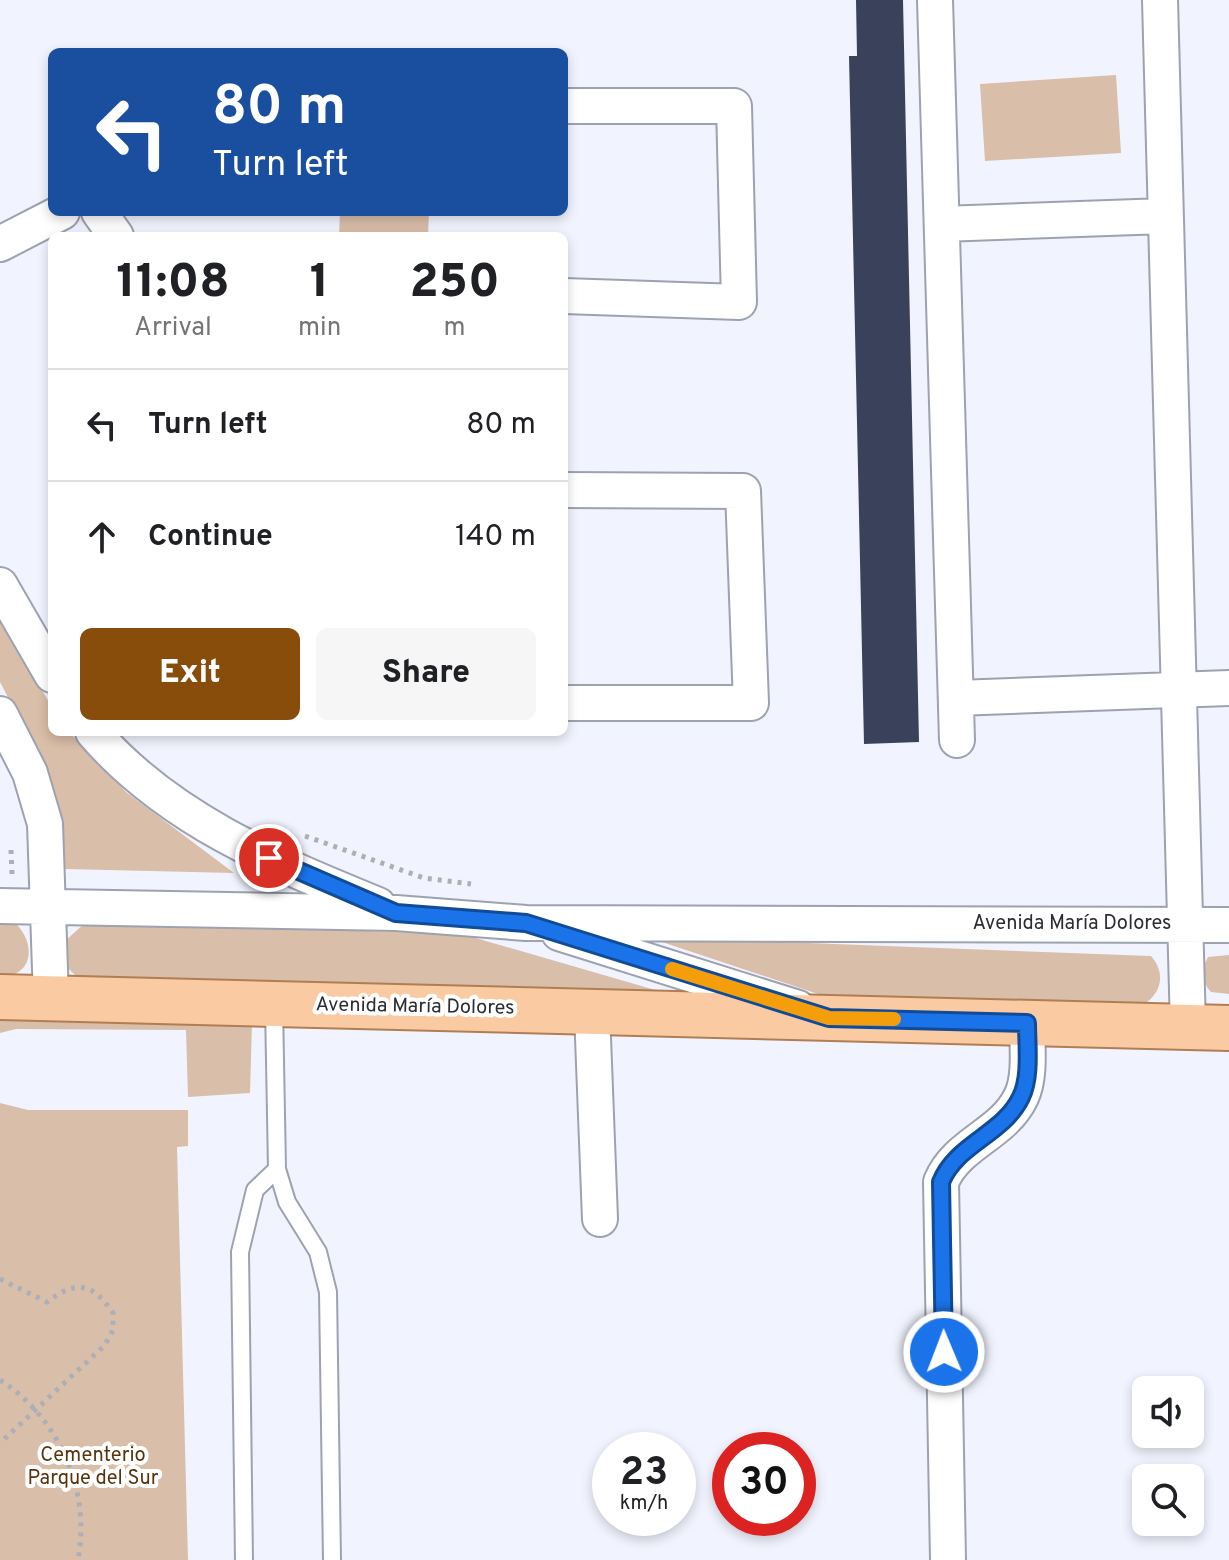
<!DOCTYPE html>
<meta charset="utf-8">
<style>
body{margin:0;font-family:Overpass,sans-serif;background:#f6f6f6;color:#202124;height:100vh;display:flex;flex-direction:column;font-size:30px;white-space:nowrap}
*{box-sizing:border-box;margin:0}
p{font-size:26px;color:#757577}
.icon{flex:none;width:44px;height:44px;fill:none;stroke:currentColor;stroke-width:2;stroke-linecap:round;stroke-linejoin:round}
.map{position:relative;flex:1;overflow:hidden}
.panel{position:absolute;left:48px;top:232px;width:520px;height:504px;display:flex;flex-direction:column;background:#fff;border-radius:12px;box-shadow:0 4px 12px #0003}
.panel>*{flex:none}
.guide{position:absolute;left:48px;top:48px;width:520px;height:168px;border-radius:12px;box-shadow:0 4px 12px #0003;background:#1a4fa0;color:#fff;overflow:hidden}
.fabs{position:absolute;left:1132px;top:1376px;display:grid;gap:16px}
.fabs a{display:grid;place-items:center;width:72px;height:72px;border-radius:12px;background:#fff;box-shadow:0 4px 12px #0003;font-size:40px}
.speed{position:absolute;left:592px;top:1432px;display:flex;gap:16px;font-size:40px;font-weight:700;text-align:center}
.speed>*{display:grid;place-content:center;width:104px;height:104px;border-radius:50%;background:#fff;box-shadow:0 4px 12px #0003;line-height:1}
.speed small{font-size:20px;font-weight:400}
.speed .limit{border:12px solid #d22;background:#fff;color:#111}
.pin{position:absolute;display:grid;place-items:center;width:68px;height:68px;color:#fff;margin:-34px;border:4px solid #fff;border-radius:50%;box-shadow:0 2px 8px #0007}
.me{position:absolute;width:88px;margin:-44px;rotate:359deg;stroke-linejoin:round;filter:drop-shadow(0 0 6px #0008)}
.turn{display:flex;align-items:center;gap:28px;height:168px;padding:0 32px;font-size:36px}
.turn .icon{width:104px;height:104px;stroke-width:2.5}
.turn b{display:block;font-size:56px;line-height:68px}
.eta{display:flex;justify-content:space-evenly;align-items:center;height:136px;text-align:center}
.eta b{font-size:48px;font-weight:800;line-height:56px}
.action{display:flex;gap:16px;margin-top:auto;padding:16px 32px}
.action a{flex:1;height:92px;border-radius:12px;background:#894d0b;color:#fff;font-size:32px;font-weight:800;line-height:92px;text-align:center}
.action a+a{background:#f6f6f6;color:#202124}
ul{padding:0;list-style:none}
li{display:flex;align-items:center;gap:24px;height:112px;padding:0 32px;border-top:2px solid #e0e0e0}
li div{flex:1}
li b{display:block;font-size:30px}
li em{font-style:normal}
.map>svg:first-child{display:block}
</style>
<div class="map">
<svg width="1229" height="1560" viewBox="0 0 1229 1560">
<rect width="100%" height="100%" fill="#f1f4fe"/>
<path fill="#d9bea9" d="M1116 75 1121 153 985 161 980 84Z
M340 212H429L428 236H339Z
M0 620 52 707V732H69L126 792 234 873 65 869 60 822 46 770 0 682Z
M0 922H14C36 941 35 977 0 976Z
M86 922 462 934 669 994 90 979 77 977 66 966 64 942Z
M647 937 1151 956C1166 973 1162 993 1143 1005L818 994Z
M1229 955V994L1211 992C1201 981 1201 970 1208 957Z
M0 1017 252 1023 250 1093 188 1097 186 1030 16 1029 0 1033Z
M0 1103 28 1110H188V1146L177 1147 188 1560H0Z"/>
<path fill="#3a415a" d="M856 0H903L919 742 864 744 849 56H857Z"/>
<g fill="none" stroke-linecap="round" stroke-linejoin="round">
<g stroke="#9da2b0" stroke-width="20">
<path id="service" d="M274 1006 277 1169 287 1202 318 1252 328 1292 332 1560
M244 1560 240 1252 255 1190 277 1169"/>
</g>
<g stroke="#9da2b0" stroke-width="38">
<path id="minor" d="M935 0 957 740
M1160 0 1188 1027
M564 106H734L739 302 564 296
M99 212 116 236
M942 224 1165 216
M0 244 62 212
M564 490 743 491 751 703H564
M0 585 52 675
M956 698 1229 688
M0 714 30 773 45 824 51 998
M93 732C168 819 273 862 378 905
M0 906 396 913 526 923 1229 925
M559 933 798 1008
M592 1012 600 1219
M948 1560 941 1182C957 1143 1003 1135 1021 1097 1031 1077 1027 1045 1027 1023"/>
</g>
<g stroke="#b07e54" stroke-width="48">
<path id="primary" d="M0 997 1229 1028"/>
</g>
<path stroke="#adafb8" stroke-width="5" stroke-dasharray="4 6" stroke-linecap="butt" d="M305 836 424 878 471 884
M11 850 12 874
M0 1279 47 1302C76 1280 92 1282 113 1313V1330L105 1345 0 1443
M0 1380C59 1418 91 1490 78 1560"/>
<use href="#service" stroke="#fff" stroke-width="16"/>
<use href="#minor" stroke="#fff" stroke-width="34"/>
<use href="#primary" stroke="#facba3" stroke-width="44"/>
</g>
<g fill="none" stroke-linecap="round" stroke-linejoin="round">
<g stroke="#114b97" stroke-width="20">
<path id="route" d="M269 858 396 913 526 923 829 1018 1027 1023C1027 1045 1031 1077 1021 1097 1003 1135 957 1143 941 1182L944 1352"/>
</g>
<use href="#route" stroke="#1a73e8" stroke-width="14"/>
<path stroke="#f59e0b" stroke-width="14" d="M672 969 829 1018 894 1019"/>
</g>
<g text-anchor="middle" dominant-baseline="central" stroke-width="8" stroke-linejoin="round" paint-order="stroke">
<g font-size="20" fill="#2b2d32" stroke="#fff">
<text x="1072" y="924">Avenida María Dolores</text>
<text transform="translate(415 1007) rotate(1)">Avenida María Dolores</text>
</g>
<g font-size="20" fill="#5a330e" stroke="#fff">
<text x="93" y="1456">Cementerio<tspan x="93" dy="23">Parque del Sur</tspan></text>
</g>
</g>
</svg>
<div class="fabs">
<a><svg class="icon" aria-label="sound" viewBox="0 0 24 24"><path d="M4 9h4l5-4v14l-5-4H4zM17 9q2 3 0 6"/></svg></a>
<a><svg class="icon" aria-label="search" viewBox="0 0 24 24"><circle cx="10" cy="10" r="6"/><path d="M15 15l6 6"/></svg></a>
</div>
<div class="speed"><div>23<small>km/h</small></div><div class="limit">30</div></div>
<div class="pin" style="left:269px;top:858px;background:#d93025"><svg class="icon" aria-label="arrive" viewBox="0 0 24 24"><path d="M6 21V4h12l-3 4 3 4H6"/></svg></div>
<svg class="me" style="left:944px;top:1352px" viewBox="-20 -20 40 40"><circle r="17" fill="#1a73e8" stroke="#fff" stroke-width="3"/><path d="M0-11L8 9 0 5-8 9z" fill="#fff"/></svg>
<div class="guide">
<div class="turn"><svg class="icon" aria-label="left" viewBox="0 0 24 24"><path d="M17 20v-9H6M10 6l-5 5 5 5"/></svg><div><b>80 m</b>Turn left</div></div>
</div>
<section class="panel">
<div class="eta">
<div><b>11:08</b><p>Arrival</p></div>
<div><b>1</b><p>min</p></div>
<div><b>250</b><p>m</p></div>
</div>
<ul>
<li><svg class="icon" aria-label="left" viewBox="0 0 24 24"><path d="M17 20v-9H6M10 6l-5 5 5 5"/></svg><div><b>Turn left</b></div><em>80 m</em></li>
<li><svg class="icon" aria-label="ahead" viewBox="0 0 24 24"><path d="M12 20V5M6 11l6-6 6 6"/></svg><div><b>Continue</b></div><em>140 m</em></li>
</ul>
<div class="action"><a>Exit</a><a>Share</a></div>
</section>
</div>
